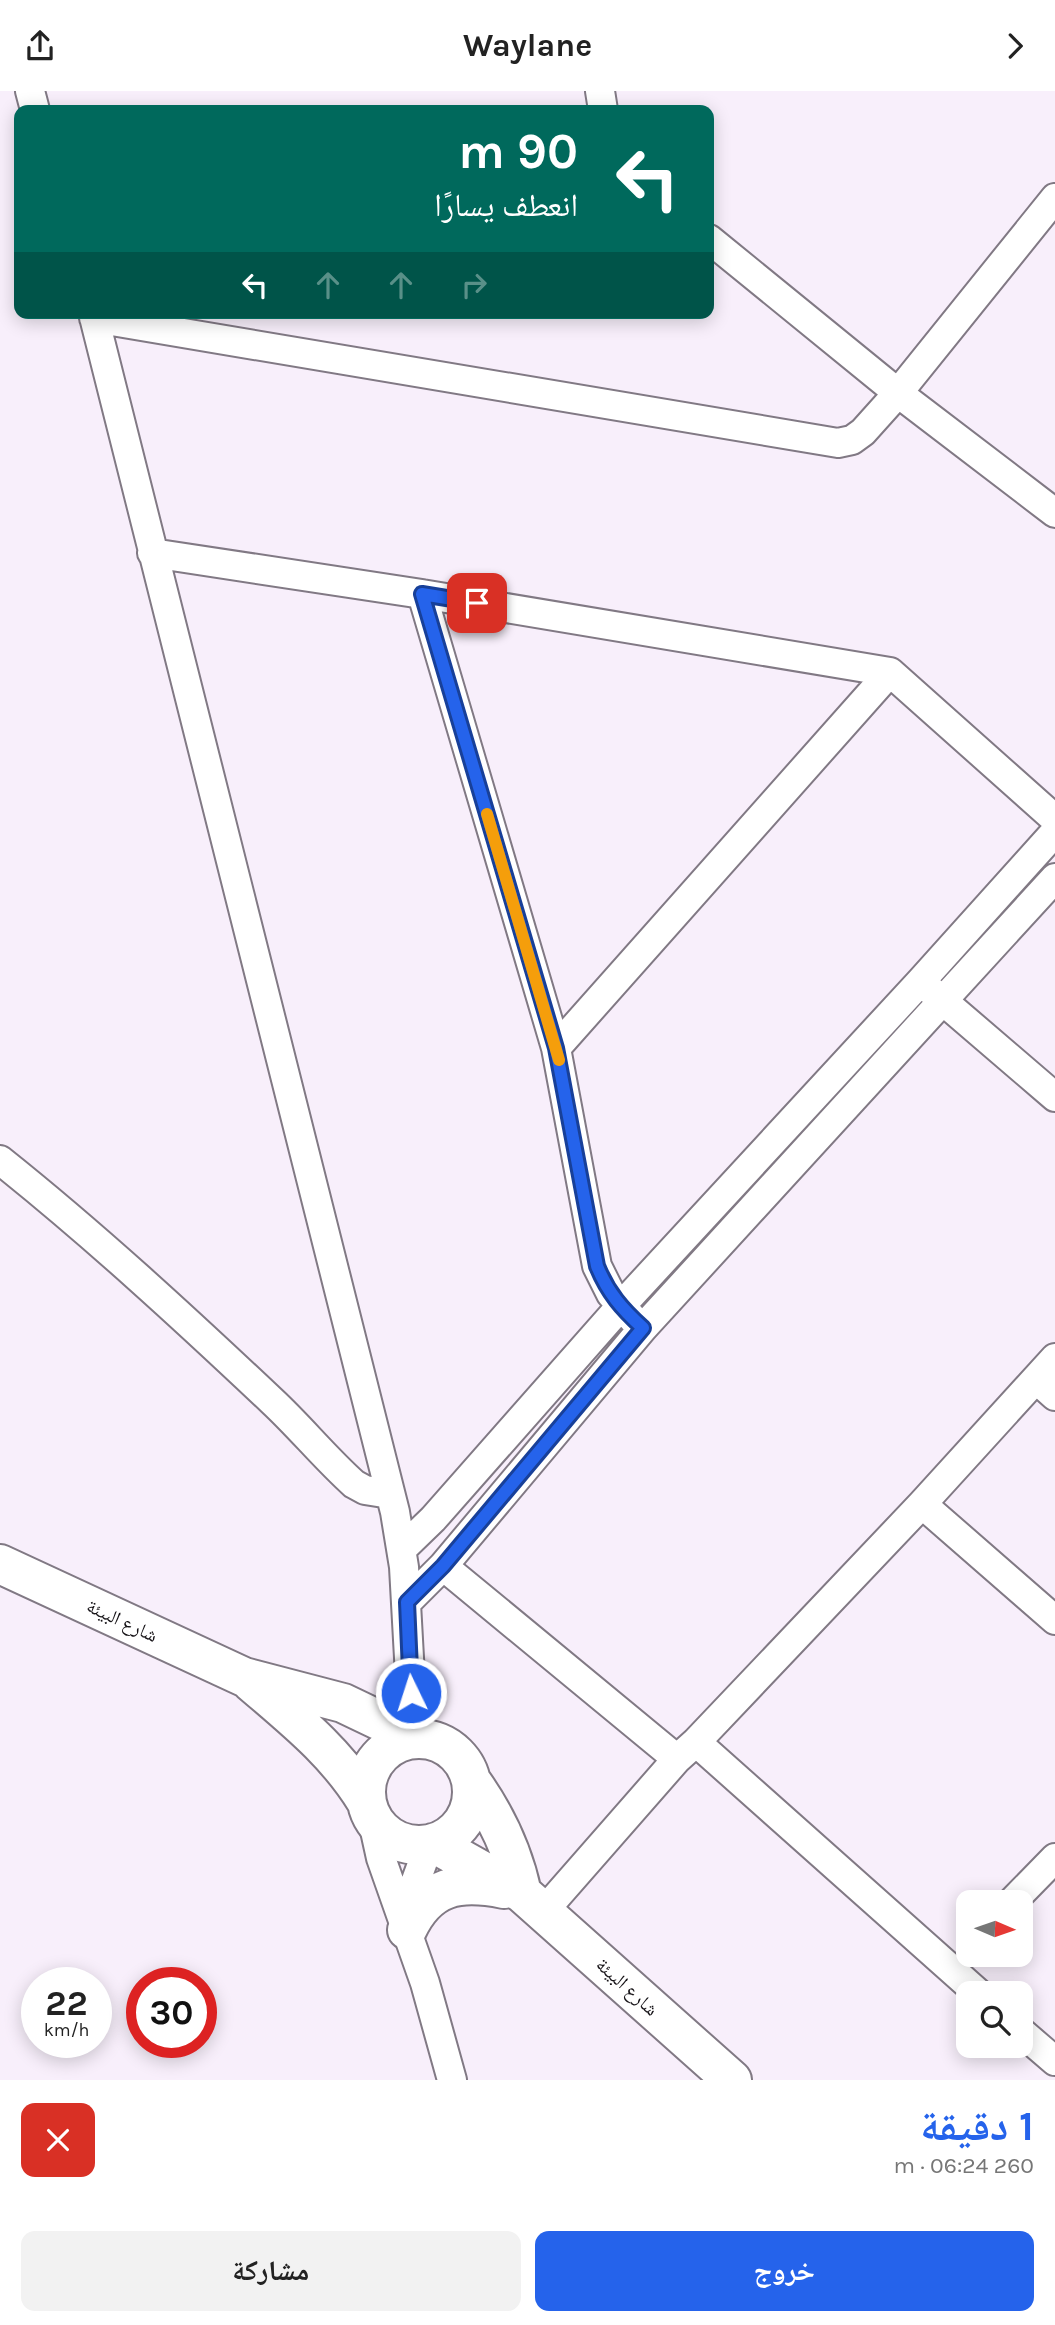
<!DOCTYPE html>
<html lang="ar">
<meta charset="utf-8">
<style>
body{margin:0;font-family:Karla,"Noto Naskh Arabic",sans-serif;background:#f2f2f2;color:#222;direction:rtl;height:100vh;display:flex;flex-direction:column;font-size:26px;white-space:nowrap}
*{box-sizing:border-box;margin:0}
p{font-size:23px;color:#767676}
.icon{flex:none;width:38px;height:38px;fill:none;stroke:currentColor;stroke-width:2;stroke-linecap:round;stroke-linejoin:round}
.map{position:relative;height:1989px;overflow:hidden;direction:ltr}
.sheet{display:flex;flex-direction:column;background:#fff;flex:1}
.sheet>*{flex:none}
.guide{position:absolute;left:14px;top:14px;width:700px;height:214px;border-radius:14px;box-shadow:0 4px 18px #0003;direction:rtl;background:#00695c;color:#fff;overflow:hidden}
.needle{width:46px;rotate:92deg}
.buttons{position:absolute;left:956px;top:1799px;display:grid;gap:14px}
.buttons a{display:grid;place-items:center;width:77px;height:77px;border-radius:14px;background:#fff;box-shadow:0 4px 18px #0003;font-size:35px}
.speed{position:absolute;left:21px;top:1876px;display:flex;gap:14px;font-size:35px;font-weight:700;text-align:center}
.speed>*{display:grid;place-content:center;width:91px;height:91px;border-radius:50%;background:#fff;box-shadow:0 4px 18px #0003;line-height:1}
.speed small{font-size:18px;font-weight:400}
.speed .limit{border:10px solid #d22;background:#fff;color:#111}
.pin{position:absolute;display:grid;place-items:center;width:60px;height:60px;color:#fff;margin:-30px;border-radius:14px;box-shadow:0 4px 10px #0006}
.me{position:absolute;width:77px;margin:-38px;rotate:356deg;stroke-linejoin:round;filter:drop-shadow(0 0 5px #0008)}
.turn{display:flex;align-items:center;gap:24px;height:147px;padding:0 21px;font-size:32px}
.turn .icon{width:91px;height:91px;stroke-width:2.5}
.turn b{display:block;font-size:49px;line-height:60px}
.lanes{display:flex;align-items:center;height:66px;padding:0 21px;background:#0003;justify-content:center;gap:35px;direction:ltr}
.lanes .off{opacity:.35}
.round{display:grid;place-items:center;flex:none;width:74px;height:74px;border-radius:14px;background:#f2f2f2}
.headline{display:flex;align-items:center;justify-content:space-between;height:119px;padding:0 21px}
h1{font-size:42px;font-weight:700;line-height:52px;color:#2563eb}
.primary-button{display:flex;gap:14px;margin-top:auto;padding:14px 21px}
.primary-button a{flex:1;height:80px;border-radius:14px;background:#2563eb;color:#fff;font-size:28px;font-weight:700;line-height:80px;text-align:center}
.primary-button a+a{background:#f2f2f2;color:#222}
header{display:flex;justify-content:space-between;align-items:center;height:91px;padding:0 21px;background:#fff;font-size:32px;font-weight:700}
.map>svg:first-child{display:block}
</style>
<header><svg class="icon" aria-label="forward" viewBox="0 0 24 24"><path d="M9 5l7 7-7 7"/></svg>Waylane<svg class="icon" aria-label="share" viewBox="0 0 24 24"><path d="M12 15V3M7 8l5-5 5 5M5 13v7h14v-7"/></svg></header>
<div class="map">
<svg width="1055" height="1989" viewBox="0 0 1055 1989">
<rect width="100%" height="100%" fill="#f8effb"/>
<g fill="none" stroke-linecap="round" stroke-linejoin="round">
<g stroke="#817984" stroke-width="32">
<path id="street" d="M30 0 35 19
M600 0 603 19
M709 148 898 302 1055 422
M93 222 395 1421 404 1476 411 1603 422 1647
M94 227 838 352 852 349 863 341 898 302 1055 107
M152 462 422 503 890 581 1055 728
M422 503 556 957 597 1175 611 1203 633 1228
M928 897 1055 1006
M556 957 890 581
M0 1069C94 1144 184 1227 272 1310 300 1336 325 1367 354 1393L365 1399 390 1403
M1036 1288 1055 1305
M922 1413 1055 1529
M402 1458 433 1428 620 1216 921 890 1055 741
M443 1475 677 1668
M407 1511 443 1475 643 1237 1055 787
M696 1651 978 1902
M372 1726 381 1767 425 1892 452 1989
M1012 1811 1055 1767
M543 1821 677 1668 696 1651 922 1413 1055 1267
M408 1833 414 1795 429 1754
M1020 1940 1055 1970"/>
</g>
<g stroke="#817984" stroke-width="42">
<path id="secondary" d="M0 1473 244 1586 343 1612 389 1634 409 1648
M251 1591C294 1628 336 1661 366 1710
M366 1701a53 53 0 1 1 106 0a53 53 0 1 1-106 0Z
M472 1691C497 1726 513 1760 522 1802
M433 1752 522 1802 732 1989
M407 1839C428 1794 459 1789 504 1798"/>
</g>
<use href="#street" stroke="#fff" stroke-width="28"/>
<use href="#secondary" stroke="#fff" stroke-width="38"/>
</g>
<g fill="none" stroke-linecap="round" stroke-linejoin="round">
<g stroke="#184099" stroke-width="18">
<path id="route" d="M411 1602 407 1511 443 1475 643 1237C622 1218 608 1202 597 1175L556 957 422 503 477 512"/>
</g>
<use href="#route" stroke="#2563eb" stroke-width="12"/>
<path stroke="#f59e0b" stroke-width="12" d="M487 723 559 969"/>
</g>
<g text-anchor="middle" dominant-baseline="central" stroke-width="7" stroke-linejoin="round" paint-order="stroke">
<g font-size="19" fill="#161317" stroke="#fff">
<text transform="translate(122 1530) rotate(25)">شارع البيئة</text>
<text transform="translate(627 1896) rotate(42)">شارع البيئة</text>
</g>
</g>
</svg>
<div class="buttons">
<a><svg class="needle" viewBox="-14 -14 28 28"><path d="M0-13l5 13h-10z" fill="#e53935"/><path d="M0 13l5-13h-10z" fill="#767676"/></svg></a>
<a><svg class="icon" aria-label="search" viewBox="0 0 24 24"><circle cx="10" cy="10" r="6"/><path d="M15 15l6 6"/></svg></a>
</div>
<div class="speed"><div>22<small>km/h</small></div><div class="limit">30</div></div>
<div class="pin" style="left:477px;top:512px;background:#d93025"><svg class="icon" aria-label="arrive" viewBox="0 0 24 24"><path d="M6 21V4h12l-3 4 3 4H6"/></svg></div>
<svg class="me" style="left:411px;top:1602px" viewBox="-20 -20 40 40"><circle r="17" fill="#2563eb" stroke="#fff" stroke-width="3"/><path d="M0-11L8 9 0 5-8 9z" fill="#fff"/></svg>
<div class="guide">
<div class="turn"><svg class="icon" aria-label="left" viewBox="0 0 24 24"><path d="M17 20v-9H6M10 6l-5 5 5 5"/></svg><div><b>90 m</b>انعطف يسارًا</div></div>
<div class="lanes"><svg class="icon" aria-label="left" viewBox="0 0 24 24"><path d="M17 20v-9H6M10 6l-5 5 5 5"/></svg><svg class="icon off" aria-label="ahead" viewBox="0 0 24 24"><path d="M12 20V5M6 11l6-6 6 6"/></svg><svg class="icon off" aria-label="ahead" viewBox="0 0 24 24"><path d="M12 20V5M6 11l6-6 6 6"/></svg><svg class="icon off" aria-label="right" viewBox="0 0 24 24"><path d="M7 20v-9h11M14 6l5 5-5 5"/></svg></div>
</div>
</div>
<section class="sheet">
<div class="headline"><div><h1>1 دقيقة</h1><p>260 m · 06:24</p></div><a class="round" style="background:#d93025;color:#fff"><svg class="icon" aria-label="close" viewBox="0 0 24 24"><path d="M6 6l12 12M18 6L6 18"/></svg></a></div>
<div class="primary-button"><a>خروج</a><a>مشاركة</a></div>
</section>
